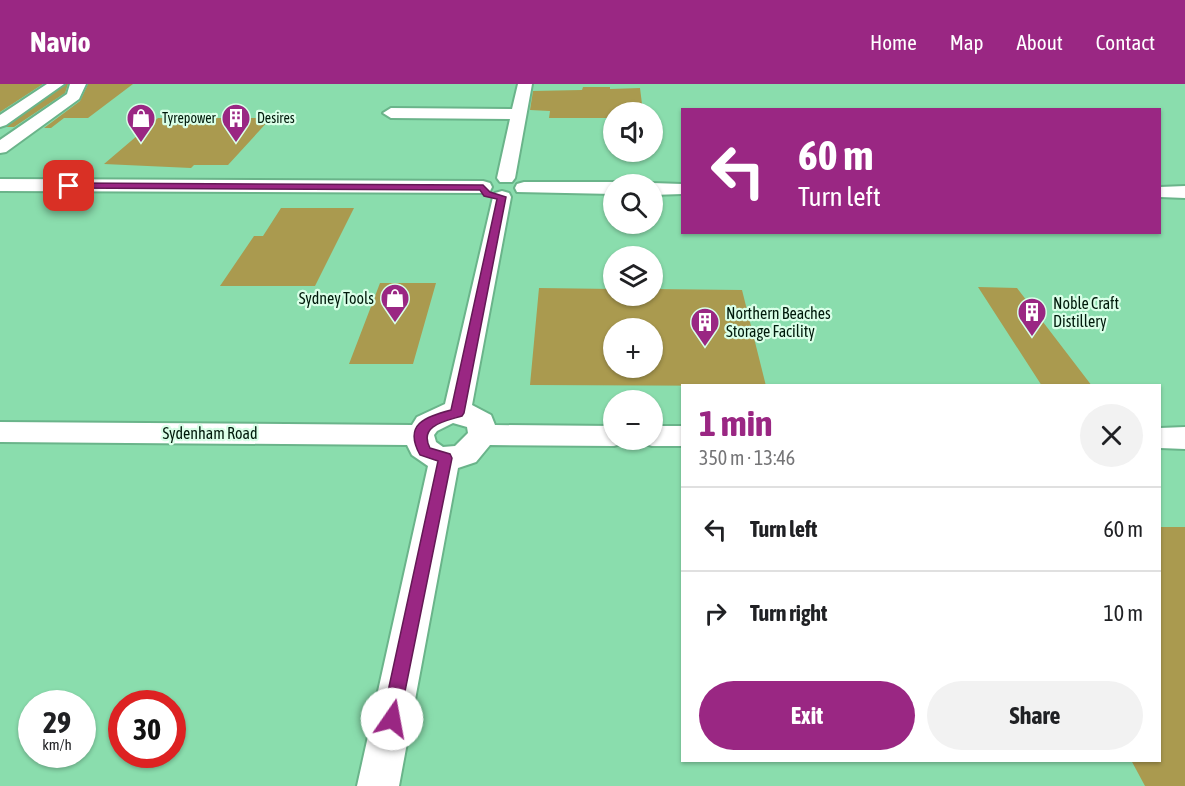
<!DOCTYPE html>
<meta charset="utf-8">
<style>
body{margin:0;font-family:"Asap Condensed",sans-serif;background:#f2f2f2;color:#202124;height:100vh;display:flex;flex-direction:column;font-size:22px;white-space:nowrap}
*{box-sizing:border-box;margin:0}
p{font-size:20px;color:#757577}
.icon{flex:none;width:33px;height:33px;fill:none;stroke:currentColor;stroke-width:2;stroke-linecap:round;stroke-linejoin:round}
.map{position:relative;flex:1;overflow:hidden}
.sheet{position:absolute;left:681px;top:300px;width:480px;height:378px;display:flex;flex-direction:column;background:#fff;border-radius:0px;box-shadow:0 2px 4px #0004}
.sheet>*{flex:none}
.hud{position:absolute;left:681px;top:24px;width:480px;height:126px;border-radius:0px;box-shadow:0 2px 4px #0004;background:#9a2783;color:#fff;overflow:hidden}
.tools{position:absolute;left:603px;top:18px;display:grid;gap:12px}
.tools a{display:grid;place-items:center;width:60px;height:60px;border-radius:50%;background:#fff;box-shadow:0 2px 4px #0004;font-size:30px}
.speed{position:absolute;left:18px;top:606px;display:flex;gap:12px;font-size:30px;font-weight:700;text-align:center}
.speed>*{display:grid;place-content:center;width:78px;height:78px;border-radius:50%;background:#fff;box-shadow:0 2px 4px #0004;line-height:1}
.speed small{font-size:15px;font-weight:400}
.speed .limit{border:9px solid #d22;background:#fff;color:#111}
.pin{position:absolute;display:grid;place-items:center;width:51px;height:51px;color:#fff;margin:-26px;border-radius:12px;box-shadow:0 3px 9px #0006}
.me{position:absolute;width:66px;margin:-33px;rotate:12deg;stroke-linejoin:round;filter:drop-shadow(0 0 4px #0008)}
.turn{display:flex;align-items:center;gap:21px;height:126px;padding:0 18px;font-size:27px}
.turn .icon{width:78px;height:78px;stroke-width:2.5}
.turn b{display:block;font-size:42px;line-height:51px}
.round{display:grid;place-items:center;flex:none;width:63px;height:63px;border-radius:32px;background:#f2f2f2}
.head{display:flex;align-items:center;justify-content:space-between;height:102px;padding:0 18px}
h1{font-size:36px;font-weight:700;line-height:45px;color:#9a2783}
.action{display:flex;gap:12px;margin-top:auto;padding:12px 18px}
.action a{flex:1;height:69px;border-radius:36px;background:#9a2783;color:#fff;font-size:24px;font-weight:700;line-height:69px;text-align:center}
.action a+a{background:#f2f2f2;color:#202124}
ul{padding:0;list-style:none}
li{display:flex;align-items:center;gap:18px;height:84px;padding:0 18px;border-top:2px solid #e0e0e0}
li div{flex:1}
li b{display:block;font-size:22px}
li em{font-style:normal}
header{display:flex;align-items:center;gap:36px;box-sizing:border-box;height:84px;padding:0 30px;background:#9a2783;color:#fff}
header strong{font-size:28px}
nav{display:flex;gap:33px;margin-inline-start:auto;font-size:21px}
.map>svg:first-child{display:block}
</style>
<header>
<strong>Navio</strong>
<nav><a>Home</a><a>Map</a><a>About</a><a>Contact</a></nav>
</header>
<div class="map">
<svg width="1185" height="702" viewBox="0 0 1185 702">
<rect width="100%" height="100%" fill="#9ce7bb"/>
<path fill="#8addad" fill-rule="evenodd" d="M0 0H1185V702H0ZM682 26H1160V148H682ZM614 28H652V68H614ZM614 100H652V140H614ZM614 172H652V212H614ZM614 244H652V284H614ZM682 302H1160V676H682ZM614 316H652V356H614ZM32 620H82V670H32ZM122 620H172V670H122Z"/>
<path fill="#aa9a4f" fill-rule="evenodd" d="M0 0H43L0 28Z
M66 0H68L65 9 14 43H6Z
M88 0H133L88 34H64L51 44H44L80 17Z
M583 3H610V5L640 4 643 28H613V34H549L550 27 530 26 533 7 582 6Z
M158 34H271L228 81H194L191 84 104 80Z
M281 124H354L315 202H220L254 152H263Z
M380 199H436L413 280H349Z
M978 203 1017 204 1092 302H1042Z
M539 204 614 205V212H652V205L742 206 766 302 530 301ZM614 244H652V284H614Z
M1160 443H1185V702H1145L1131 676H1160Z"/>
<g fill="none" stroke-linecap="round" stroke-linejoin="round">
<g stroke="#6ab48a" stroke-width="4">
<path id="minor" d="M47 0H64L6 41 0 43V31Z
M70 0H86L79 15 6 68 0 69V56L67 10Z
M518 0H532L515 94 512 98H500L497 94 510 35 391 34 383 29 391 24 512 25Z
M0 95 483 97 490 99 492 103 490 107 483 109 0 107Z
M524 98H614L621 100H614V110L517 108 515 104 517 100Z
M652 99 682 100V110L652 111V100H648Z
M1185 102V114L1160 113V103Z
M502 107 509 109 511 113 472 321 491 331 495 341 614 342V356H626L624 359 614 362 490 361 476 378 458 384 399 702H357L428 382 412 371 407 361 0 358V338L412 341 417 333 445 320 493 113 495 109ZM453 339 467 343 468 349 455 362 443 363 436 358 434 351 437 347Z
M652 342H682V362H652L642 359 640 356H652Z
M1185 343V365L1160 364V344Z"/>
</g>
<use href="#minor" fill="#fff" fill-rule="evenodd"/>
</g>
<path fill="#9a2783" stroke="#641955" stroke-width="1.5" d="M69 99 483 101 490 108 506 113 464 329 462 332C446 337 418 341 430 364L450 370 452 374 398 642 392 645 385 642 382 635 438 377 420 371C403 340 425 333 451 326L497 115 484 112 480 106 66 104 65 102Z"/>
<defs>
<g id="shop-pin" transform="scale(1.5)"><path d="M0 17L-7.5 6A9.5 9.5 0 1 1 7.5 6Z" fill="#9a2783" stroke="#daffe8"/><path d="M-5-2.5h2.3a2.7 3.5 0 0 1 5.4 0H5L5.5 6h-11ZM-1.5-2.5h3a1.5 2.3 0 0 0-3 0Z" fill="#fff"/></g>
<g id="building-pin" transform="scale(1.5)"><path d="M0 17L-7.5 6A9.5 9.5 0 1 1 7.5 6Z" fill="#9a2783" stroke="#daffe8"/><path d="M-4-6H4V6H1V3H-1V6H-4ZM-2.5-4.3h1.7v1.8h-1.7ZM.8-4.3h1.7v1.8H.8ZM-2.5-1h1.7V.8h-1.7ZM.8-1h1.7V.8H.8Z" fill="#fff"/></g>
</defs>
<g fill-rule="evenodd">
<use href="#shop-pin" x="141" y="34"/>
<use href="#building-pin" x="236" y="34"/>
<use href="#shop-pin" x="395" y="214"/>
<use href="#building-pin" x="1032" y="228"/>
<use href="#building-pin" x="705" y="238"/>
</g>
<g text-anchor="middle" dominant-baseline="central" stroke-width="4.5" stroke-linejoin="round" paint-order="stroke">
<g font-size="14" fill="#001a0b" stroke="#daffe8" text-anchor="start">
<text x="162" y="34">Tyrepower</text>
<text x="257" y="34">Desires</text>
</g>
<g font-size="16" fill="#001a0b" stroke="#daffe8" text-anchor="start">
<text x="374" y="214" text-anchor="end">Sydney Tools</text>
<text x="1053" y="219">Noble Craft<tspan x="1053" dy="18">Distillery</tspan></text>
<text x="726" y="229">Northern Beaches<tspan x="726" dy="18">Storage Facility</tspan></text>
</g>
<g font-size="16" fill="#001a0b" stroke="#daffe8">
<text x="210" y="349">Sydenham Road</text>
</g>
</g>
</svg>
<div class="tools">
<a><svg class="icon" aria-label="sound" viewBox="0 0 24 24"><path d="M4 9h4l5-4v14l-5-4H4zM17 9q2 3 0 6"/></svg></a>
<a><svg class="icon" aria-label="search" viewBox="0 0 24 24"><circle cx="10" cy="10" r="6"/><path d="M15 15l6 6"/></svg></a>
<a><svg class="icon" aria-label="layers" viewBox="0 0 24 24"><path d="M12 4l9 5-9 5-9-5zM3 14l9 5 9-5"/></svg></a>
<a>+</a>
<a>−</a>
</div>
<div class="speed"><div>29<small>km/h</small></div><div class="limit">30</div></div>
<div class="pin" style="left:69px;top:102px;background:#d93025"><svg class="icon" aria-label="arrive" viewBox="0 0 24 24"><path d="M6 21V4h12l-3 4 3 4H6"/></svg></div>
<svg class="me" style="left:392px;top:635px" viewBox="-20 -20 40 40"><circle r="19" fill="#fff"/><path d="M0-13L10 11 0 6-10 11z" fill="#9a2783"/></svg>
<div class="hud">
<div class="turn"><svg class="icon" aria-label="left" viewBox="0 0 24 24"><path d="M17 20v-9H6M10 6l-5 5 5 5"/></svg><div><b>60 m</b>Turn left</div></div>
</div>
<section class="sheet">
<div class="head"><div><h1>1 min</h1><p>350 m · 13:46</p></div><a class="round"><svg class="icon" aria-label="close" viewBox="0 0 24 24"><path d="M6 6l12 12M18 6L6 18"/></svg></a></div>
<ul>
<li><svg class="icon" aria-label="left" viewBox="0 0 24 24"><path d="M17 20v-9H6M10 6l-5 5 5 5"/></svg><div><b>Turn left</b></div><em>60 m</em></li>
<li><svg class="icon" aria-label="right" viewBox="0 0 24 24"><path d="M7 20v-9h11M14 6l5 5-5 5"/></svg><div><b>Turn right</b></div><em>10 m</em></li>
</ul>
<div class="action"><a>Exit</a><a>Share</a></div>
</section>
</div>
